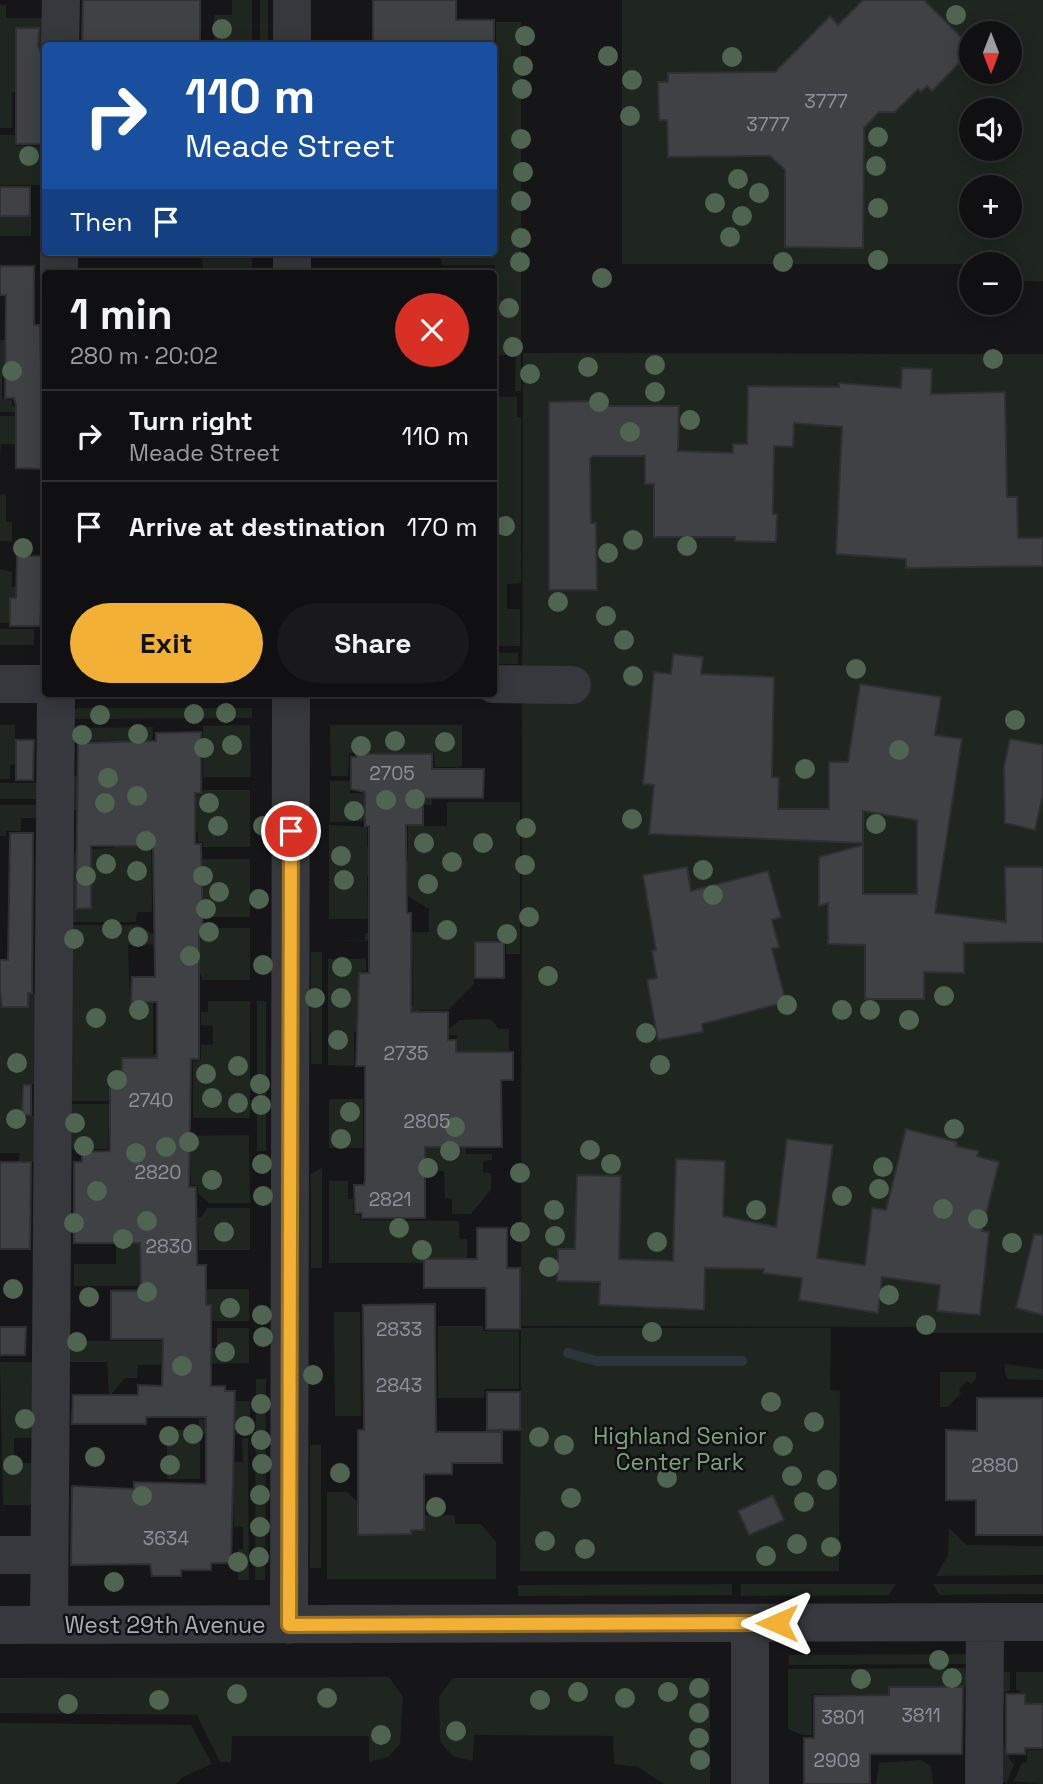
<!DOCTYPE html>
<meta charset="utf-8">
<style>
body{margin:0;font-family:"Space Grotesk",sans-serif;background:#19191b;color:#f1f3f6;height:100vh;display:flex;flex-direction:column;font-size:26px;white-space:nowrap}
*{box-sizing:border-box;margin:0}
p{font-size:23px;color:#9c9d9f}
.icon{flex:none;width:38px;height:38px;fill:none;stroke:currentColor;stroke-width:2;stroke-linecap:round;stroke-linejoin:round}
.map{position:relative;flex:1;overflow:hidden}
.side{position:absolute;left:42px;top:270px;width:455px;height:427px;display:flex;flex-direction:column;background:#101012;border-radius:7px;box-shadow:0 4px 18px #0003,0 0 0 2px #303032}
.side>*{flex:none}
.hud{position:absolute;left:42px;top:42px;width:455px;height:214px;border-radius:7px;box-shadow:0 4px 18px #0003,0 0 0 2px #303032;background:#1a4fa0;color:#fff;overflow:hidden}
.needle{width:46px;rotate:180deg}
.tools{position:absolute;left:959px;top:21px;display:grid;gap:14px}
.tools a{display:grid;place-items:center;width:63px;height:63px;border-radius:50%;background:#101012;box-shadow:0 4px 18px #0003,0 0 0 2px #303032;font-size:35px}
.pin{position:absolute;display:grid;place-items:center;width:60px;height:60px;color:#fff;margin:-30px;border:4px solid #fff;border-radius:50%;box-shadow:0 2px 7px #0007}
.me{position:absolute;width:77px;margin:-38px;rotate:270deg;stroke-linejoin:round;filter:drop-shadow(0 0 5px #0008)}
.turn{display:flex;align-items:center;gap:24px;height:147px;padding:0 28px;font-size:32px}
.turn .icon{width:91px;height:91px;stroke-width:2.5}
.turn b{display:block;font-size:49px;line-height:60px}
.then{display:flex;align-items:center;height:66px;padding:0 28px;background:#0003;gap:14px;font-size:26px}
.round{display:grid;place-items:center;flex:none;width:74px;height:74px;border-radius:37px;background:#19191b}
.headline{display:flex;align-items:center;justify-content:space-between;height:119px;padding:0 28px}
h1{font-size:42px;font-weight:600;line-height:52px}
.cta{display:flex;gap:14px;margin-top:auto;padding:14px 28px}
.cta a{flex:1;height:80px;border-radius:42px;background:#f2b134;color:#111;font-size:28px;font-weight:600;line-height:80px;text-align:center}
.cta a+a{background:#19191b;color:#f1f3f6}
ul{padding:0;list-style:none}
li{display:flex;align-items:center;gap:21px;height:91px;padding:0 28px;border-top:2px solid #303032}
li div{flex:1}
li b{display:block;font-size:26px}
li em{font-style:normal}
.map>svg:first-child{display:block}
</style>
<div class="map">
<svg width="1043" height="1784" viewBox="0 0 1043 1784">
<rect width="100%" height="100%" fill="#161618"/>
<path fill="#1e261f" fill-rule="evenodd" d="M232 0H252V45H214V15H232Z
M260 0H268V45H260Z
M622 0H1043V281H1010V264H622ZM971 33H1010V72H971ZM971 110H1010V149H971ZM971 187H1010V226H971Z
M0 5H6V18H50L45 60H19V72H15V92H12V128H0Z
M496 22H521V391H515L516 355H494L495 265H441V252H494V55L496 54Z
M0 135H15V146H45V185H0Z
M0 217H31V236H0Z
M169 252H252V272L211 273V269L203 268 202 254 169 255Z
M0 340H5V365H43V377H2V399L12 400V406H41V412H0Z
M523 353 1043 354V1333H929V1327L521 1326Z
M494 397H517V417H521V583L507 584V609H520V646H494V482H499V437L494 436Z
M0 416H45V444H1L0 457Z
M0 495H6V522H12V541H0Z
M0 569 12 572V587H39V596L9 597V623H0Z
M0 629H34V645H0Z
M494 653H518V664H494Z
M77 708H252V718L72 719V712Z
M0 725H15V764L10 765V779H0Z
M250 725 251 777H203V726Z
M330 725H462V767H435L434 753H349L348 776H331Z
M153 727 149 795H202L203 790H250V847H203V842H198V832H191L131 803V847L151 846 152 912H137L136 922H69V864L77 849 113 848V809L71 810 70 776 116 775V741L72 740V728Z
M330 781H350V793H432V805H364V821L330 822Z
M0 783H48V799H0Z
M447 802H520V954H506V941H474V984L448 1010H419L418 1028 354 1032V1066L328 1065V959H366V971L358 972V996L369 1007 413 1006 412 942 331 940H365V933L429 932V909L408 896V876H375V862H408V826H447Z
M0 805H36V818H21V831H6V836H0Z
M329 825 367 827V847L374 848V876L367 877 368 919H329Z
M202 859H250V917H206V904H199Z
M68 925H138L153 934H204V928H250V980H202L201 974H189V944L128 945 130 1003H153V1054H161V1083H110V1101H70Z
M311 952H322V1064H311Z
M0 993 2 1007H28V994H39L50 1084 21 1085 22 1116H48L38 1161H19V1153H0Z
M208 1001H250V1118H193V1061L201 1060V1045H213V1026L201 1025V1012H208Z
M257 1001H266V1151H257Z
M491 1019 499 1029H509V1050L457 1054V1035H448V1030L460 1020Z
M329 1099H363V1148H329Z
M72 1104H110L108 1149H72Z
M466 1113V1154H492V1160L483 1161V1173H491V1190L471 1214H452V1199L445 1198 444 1171H426V1146Z
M249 1135 250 1203H209L198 1193V1185H191L190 1155 119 1156 152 1136Z
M322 1168V1268H311V1174Z
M329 1181H348V1199H353V1215H360V1220L459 1221V1239H467V1258H424L423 1263H329Z
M207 1208H250V1250H199L198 1224H153V1217H201Z
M139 1219 140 1286H74V1264H116V1242Z
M112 1289H249V1321H212V1304H163L162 1339H141V1303L112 1302Z
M334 1312H360L361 1416H335Z
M438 1326H483V1331H519V1389H485L484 1398H438Z
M217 1328H249V1363L138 1365 137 1378H125L109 1397 107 1362H70V1341H162L174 1343 175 1348H217Z
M521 1328H831L830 1390 840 1391 839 1571H520Z
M0 1362H38L37 1438H14V1463H39V1505H3Z
M1005 1364 1043 1369V1380L1008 1379 1005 1374Z
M940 1372H976V1379L971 1384 967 1381 959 1389 961 1393 948 1407H940Z
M256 1379H266L265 1580H255Z
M235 1401H250V1434H200V1479H167V1430H199V1419H226L227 1413 235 1412Z
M242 1438H248L249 1580H238V1549H243V1527H234L233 1499H217V1463L243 1462Z
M310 1445H321V1568H310Z
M327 1492H347L358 1502V1535H411V1531H425V1515H455V1524H481L496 1542V1579H327Z
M949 1528 967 1545 1043 1546V1575L936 1576 948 1555Z
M732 1584V1595L518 1596V1585Z
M741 1584H896L889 1595 741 1596Z
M933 1584H1043V1594L939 1595Z
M971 1654 975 1664 789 1665V1655Z
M976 1668V1686L889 1687 888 1694H812V1735H802L788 1729V1669Z
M995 1672H1010V1691L1004 1692C1005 1719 995 1739 1014 1765L1007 1782H996Z
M1016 1672H1043V1703H1026L1025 1694 1016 1690Z
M389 1677 403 1697 400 1744 388 1757 369 1762V1736H232L231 1762H220L197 1715 0 1713V1678Z
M453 1678H710V1784H664L638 1767 614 1764 613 1736 474 1735 473 1761 454 1757 440 1742 439 1696Z
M0 1723 191 1725 212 1764 183 1777 176 1784H0Z
M1027 1750H1043V1784L1014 1781 1022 1763 1027 1762Z
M921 1760 931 1766 933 1784H876L879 1763Z"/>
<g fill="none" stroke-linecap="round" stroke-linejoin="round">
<path stroke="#2c353c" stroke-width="10" d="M568 1353 597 1361H742"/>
</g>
<path fill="#404145" stroke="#303034" stroke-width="2" d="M83 0H200V46H82Z
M373 0H456V20H494V46H373Z
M863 0H924L967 43V55L932 91 927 86 921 92 918 89 895 112H879L864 128 863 248 785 247V170L770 156 668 157 667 120H659L658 82H668V73L775 72 830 16 838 25Z
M16 28H39L38 46 43 59 46 144H16Z
M0 187H30V216H0Z
M0 266H34V325H40L43 469 16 468V405L14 398H5L6 295H0Z
M902 368 932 369 931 394 1005 392 1007 497H1017L1018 538H1043V566L906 568V559L836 554 842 427 794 423 793 447 774 446 773 514H777L776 542 735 541V537H654V484H645V456H593L590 459 591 523H596L597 590H549V402L592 401 593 406H679L678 451 733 453V444H747L748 386 839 387V383L901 388Z
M17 556H43L40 626H10V598H16Z
M673 654 703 657 701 674 774 677 772 777 779 778 778 809H829V762H848L860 684 941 697 935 735 962 739 935 913 1006 922 1005 867H1043V942L964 943V973L924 972V999H865V945L828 944V903L819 906V857L863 845V894H917V820L863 811V843L649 834 654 785 643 784 654 672 671 674Z
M201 732V793H195V844H201L203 934H199V1059H191L189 1187H196L197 1265H206V1305H211V1386H225V1391H235L231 1563H211V1570H181V1576H152L150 1564 71 1565 72 1486 134 1489V1482L206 1484V1417H146V1424H72L73 1395H138V1385L162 1386 163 1339H111V1291H141L140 1243H74V1162H82V1152L110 1151V1084H122V1058H157V1002H131L132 977H155L153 846H91V908L76 909 78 743 156 741V733Z
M1010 739 1043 745V794L1035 830 1005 823 1004 767Z
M16 740H34L33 780H16Z
M356 754H432V769H484L483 798H423V825H406L407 913H411V1012H448V1040H456V1052H513V1080H501L502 1147H425V1218H362V1213H355L354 1185H364L365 1180V1066H356L359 973H369V826H365V792L351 789V757H356Z
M10 833H33L32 993H28V1007H2L0 992V960H8Z
M687 867 691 891 768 871 781 917 772 920 779 947 772 949 786 1002 702 1024 703 1032 658 1040 647 980 657 978 652 951 656 950 643 875Z
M475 942H504V978H475Z
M23 1085H31V1115H22Z
M906 1129 957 1142 956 1146 979 1151 977 1156 999 1162 982 1231 989 1232 980 1315 937 1311 940 1285 882 1277 878 1313 799 1300 802 1278 763 1273 764 1269 705 1268 704 1310 599 1305 600 1282 557 1281 558 1249H575L577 1175 621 1176 619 1259 673 1261 676 1159 725 1161 723 1216 776 1227 787 1139 833 1145 817 1258 865 1265 872 1208 886 1210Z
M0 1162H31L30 1249H0Z
M477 1228H507V1268H520V1329H486V1288H424V1259H477Z
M1034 1234 1043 1235V1315L1016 1308Z
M435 1304 436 1432H502V1463H452V1474H424V1530H411V1534L358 1535V1430H364L363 1305Z
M0 1327H26L25 1355H0Z
M487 1392H520V1430H487Z
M977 1398H1043V1535H976V1500H946V1430L977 1431Z
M773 1495 784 1520 749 1535 738 1511Z
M889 1687H963L962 1754H870V1784H804V1738H814V1696L889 1695Z
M1006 1694H1025V1704H1043V1748H1025V1754H1006Z"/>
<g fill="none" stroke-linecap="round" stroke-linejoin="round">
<path stroke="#37383d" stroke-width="38" d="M60 46 61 0
M292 46V0
M59 273V252
M292 273V252
M0 684H46
M494 684 572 685
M0 1555H49
M0 1625 1043 1622
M49 1625 56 693
M289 1625 291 693
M750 1784V1623
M984 1784 985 1623"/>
</g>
<g fill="#506452">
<circle cx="956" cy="15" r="10"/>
<circle cx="222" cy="29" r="10"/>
<circle cx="525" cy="36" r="10"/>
<circle cx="608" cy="56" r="10"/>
<circle cx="732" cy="57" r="10"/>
<circle cx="523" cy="66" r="10"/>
<circle cx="632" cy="80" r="10"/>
<circle cx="522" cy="89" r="10"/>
<circle cx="630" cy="116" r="10"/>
<circle cx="878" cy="137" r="10"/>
<circle cx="521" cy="139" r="10"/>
<circle cx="29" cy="156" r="10"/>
<circle cx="876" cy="166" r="10"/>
<circle cx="523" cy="172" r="10"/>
<circle cx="738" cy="179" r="10"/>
<circle cx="759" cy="193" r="10"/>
<circle cx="521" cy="201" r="10"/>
<circle cx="715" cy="203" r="10"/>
<circle cx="878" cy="208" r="10"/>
<circle cx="742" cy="216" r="10"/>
<circle cx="730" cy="237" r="10"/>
<circle cx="521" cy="238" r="10"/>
<circle cx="878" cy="260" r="10"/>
<circle cx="520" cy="262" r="10"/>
<circle cx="783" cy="262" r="10"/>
<circle cx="602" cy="278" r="10"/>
<circle cx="509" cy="308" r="10"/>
<circle cx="513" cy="347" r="10"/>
<circle cx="993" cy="359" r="10"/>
<circle cx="655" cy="365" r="10"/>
<circle cx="588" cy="367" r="10"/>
<circle cx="12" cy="371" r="10"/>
<circle cx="530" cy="374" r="10"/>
<circle cx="655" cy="392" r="10"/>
<circle cx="599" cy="402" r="10"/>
<circle cx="690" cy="420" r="10"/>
<circle cx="630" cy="432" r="10"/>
<circle cx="505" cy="526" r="10"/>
<circle cx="633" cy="540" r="10"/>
<circle cx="687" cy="546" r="10"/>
<circle cx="23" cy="548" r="10"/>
<circle cx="608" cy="553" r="10"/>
<circle cx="558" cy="602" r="10"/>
<circle cx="606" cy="616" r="10"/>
<circle cx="624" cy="640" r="10"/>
<circle cx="856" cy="669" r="10"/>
<circle cx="633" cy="676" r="10"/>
<circle cx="226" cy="713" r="10"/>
<circle cx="194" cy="714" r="10"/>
<circle cx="100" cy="715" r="10"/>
<circle cx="1015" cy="720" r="10"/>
<circle cx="138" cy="734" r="10"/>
<circle cx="82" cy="735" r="10"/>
<circle cx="395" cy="741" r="10"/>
<circle cx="445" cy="742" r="10"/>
<circle cx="232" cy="745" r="10"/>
<circle cx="361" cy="746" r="10"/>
<circle cx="204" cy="748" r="10"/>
<circle cx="899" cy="750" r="10"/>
<circle cx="805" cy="769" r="10"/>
<circle cx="108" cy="778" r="10"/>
<circle cx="137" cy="796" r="10"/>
<circle cx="415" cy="799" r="10"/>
<circle cx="386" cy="800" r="10"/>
<circle cx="105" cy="803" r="10"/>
<circle cx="209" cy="803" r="10"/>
<circle cx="354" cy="811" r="10"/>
<circle cx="632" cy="819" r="10"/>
<circle cx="876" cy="824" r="10"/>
<circle cx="218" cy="826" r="10"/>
<circle cx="263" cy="826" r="10"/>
<circle cx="526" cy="828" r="10"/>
<circle cx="146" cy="841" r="10"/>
<circle cx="424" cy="843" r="10"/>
<circle cx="483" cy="843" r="10"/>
<circle cx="341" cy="856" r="10"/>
<circle cx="452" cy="862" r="10"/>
<circle cx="106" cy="864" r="10"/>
<circle cx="525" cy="865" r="10"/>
<circle cx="703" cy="870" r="10"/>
<circle cx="137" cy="871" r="10"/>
<circle cx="86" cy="876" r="10"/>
<circle cx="203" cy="876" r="10"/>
<circle cx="344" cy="880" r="10"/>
<circle cx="428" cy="884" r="10"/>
<circle cx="219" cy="892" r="10"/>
<circle cx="713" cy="895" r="10"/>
<circle cx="259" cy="899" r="10"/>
<circle cx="206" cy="909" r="10"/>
<circle cx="529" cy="917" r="10"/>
<circle cx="112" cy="929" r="10"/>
<circle cx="447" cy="930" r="10"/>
<circle cx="209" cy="932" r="10"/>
<circle cx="507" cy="934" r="10"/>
<circle cx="138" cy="937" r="10"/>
<circle cx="74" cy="939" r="10"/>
<circle cx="190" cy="956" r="10"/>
<circle cx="263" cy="965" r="10"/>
<circle cx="342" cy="967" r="10"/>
<circle cx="548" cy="976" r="10"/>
<circle cx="944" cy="996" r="10"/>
<circle cx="315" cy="998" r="10"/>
<circle cx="341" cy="998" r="10"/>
<circle cx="787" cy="1005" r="10"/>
<circle cx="139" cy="1010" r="10"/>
<circle cx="842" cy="1010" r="10"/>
<circle cx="870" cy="1010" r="10"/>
<circle cx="96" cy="1018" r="10"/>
<circle cx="909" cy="1020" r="10"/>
<circle cx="646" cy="1033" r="10"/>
<circle cx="338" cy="1040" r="10"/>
<circle cx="17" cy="1063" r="10"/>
<circle cx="660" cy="1065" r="10"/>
<circle cx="238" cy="1066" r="10"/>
<circle cx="206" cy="1074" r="10"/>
<circle cx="117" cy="1080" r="10"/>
<circle cx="260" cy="1084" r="10"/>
<circle cx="212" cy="1098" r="10"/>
<circle cx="238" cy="1103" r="10"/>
<circle cx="261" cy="1105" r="10"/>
<circle cx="350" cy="1112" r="10"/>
<circle cx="16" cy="1119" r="10"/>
<circle cx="75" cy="1123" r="10"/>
<circle cx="455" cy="1127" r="10"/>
<circle cx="954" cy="1129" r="10"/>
<circle cx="341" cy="1139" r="10"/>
<circle cx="189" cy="1142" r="10"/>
<circle cx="84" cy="1146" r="10"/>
<circle cx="166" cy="1147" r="10"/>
<circle cx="590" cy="1150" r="10"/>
<circle cx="450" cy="1151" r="10"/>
<circle cx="136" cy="1153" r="10"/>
<circle cx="262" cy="1164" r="10"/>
<circle cx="611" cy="1164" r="10"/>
<circle cx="883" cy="1167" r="10"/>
<circle cx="428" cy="1168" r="10"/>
<circle cx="520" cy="1173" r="10"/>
<circle cx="212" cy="1180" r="10"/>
<circle cx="879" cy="1189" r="10"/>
<circle cx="97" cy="1191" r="10"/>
<circle cx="263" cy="1196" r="10"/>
<circle cx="842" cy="1196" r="10"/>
<circle cx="943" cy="1209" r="10"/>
<circle cx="554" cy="1210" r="10"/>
<circle cx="756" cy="1210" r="10"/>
<circle cx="978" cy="1219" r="10"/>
<circle cx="147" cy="1221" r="10"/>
<circle cx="74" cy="1223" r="10"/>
<circle cx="399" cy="1228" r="10"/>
<circle cx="224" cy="1232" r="10"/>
<circle cx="520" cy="1232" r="10"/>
<circle cx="555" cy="1236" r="10"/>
<circle cx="123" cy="1239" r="10"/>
<circle cx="657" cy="1242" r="10"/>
<circle cx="1012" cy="1243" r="10"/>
<circle cx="422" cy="1250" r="10"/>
<circle cx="549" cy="1267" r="10"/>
<circle cx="13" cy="1289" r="10"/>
<circle cx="147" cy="1292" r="10"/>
<circle cx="889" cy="1295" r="10"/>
<circle cx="89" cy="1297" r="10"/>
<circle cx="230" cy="1308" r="10"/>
<circle cx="262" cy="1315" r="10"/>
<circle cx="926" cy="1325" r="10"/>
<circle cx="652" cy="1332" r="10"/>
<circle cx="263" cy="1337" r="10"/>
<circle cx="77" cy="1342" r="10"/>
<circle cx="225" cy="1352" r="10"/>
<circle cx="182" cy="1366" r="10"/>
<circle cx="313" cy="1375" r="10"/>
<circle cx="771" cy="1402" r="10"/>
<circle cx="261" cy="1404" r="10"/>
<circle cx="25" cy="1419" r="10"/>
<circle cx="814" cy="1422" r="10"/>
<circle cx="245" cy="1426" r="10"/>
<circle cx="193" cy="1434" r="10"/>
<circle cx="169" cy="1436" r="10"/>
<circle cx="539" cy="1437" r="10"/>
<circle cx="261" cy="1440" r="10"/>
<circle cx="564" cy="1445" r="10"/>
<circle cx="783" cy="1446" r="10"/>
<circle cx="95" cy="1457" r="10"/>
<circle cx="262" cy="1464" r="10"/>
<circle cx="13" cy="1465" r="10"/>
<circle cx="170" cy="1465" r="10"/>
<circle cx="340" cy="1473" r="10"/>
<circle cx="792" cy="1476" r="10"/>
<circle cx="667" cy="1478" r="10"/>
<circle cx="827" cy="1480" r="10"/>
<circle cx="260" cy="1495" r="10"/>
<circle cx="142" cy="1496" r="10"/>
<circle cx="571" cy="1498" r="10"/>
<circle cx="804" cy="1502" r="10"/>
<circle cx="436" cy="1507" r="10"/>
<circle cx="260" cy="1527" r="10"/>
<circle cx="545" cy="1541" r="10"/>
<circle cx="797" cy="1544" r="10"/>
<circle cx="831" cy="1547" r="10"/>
<circle cx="585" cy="1549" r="10"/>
<circle cx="766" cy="1556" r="10"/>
<circle cx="259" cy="1557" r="10"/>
<circle cx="238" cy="1562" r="10"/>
<circle cx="114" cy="1582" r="10"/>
<circle cx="939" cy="1660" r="10"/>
<circle cx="952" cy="1678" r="10"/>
<circle cx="861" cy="1679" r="10"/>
<circle cx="699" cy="1688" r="10"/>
<circle cx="578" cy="1692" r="10"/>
<circle cx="668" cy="1692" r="10"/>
<circle cx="237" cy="1694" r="10"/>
<circle cx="327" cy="1698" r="10"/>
<circle cx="625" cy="1698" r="10"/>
<circle cx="159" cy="1700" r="10"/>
<circle cx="540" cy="1700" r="10"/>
<circle cx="68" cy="1704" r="10"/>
<circle cx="699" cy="1713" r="10"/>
<circle cx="456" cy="1731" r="10"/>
<circle cx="381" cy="1735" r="10"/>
<circle cx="699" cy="1738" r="10"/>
<circle cx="700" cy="1760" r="10"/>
</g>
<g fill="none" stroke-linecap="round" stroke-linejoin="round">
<g stroke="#9d7322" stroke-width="18">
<path id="route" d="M291 831 289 1625 777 1623"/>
</g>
<use href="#route" stroke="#f2b134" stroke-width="12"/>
</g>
<g text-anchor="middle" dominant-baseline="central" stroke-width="5" stroke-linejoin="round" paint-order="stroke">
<g font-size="19" fill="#8e929b">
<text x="826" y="101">3777</text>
<text x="768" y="124">3777</text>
<text x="392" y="773">2705</text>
<text x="406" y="1053">2735</text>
<text x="151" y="1100">2740</text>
<text x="427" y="1121">2805</text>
<text x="158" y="1172">2820</text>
<text x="390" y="1199">2821</text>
<text x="169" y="1246">2830</text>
<text x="399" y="1329">2833</text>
<text x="399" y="1385">2843</text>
<text x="995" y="1465">2880</text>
<text x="166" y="1538">3634</text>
<text x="921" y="1715">3811</text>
<text x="843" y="1717">3801</text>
<text x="837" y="1760">2909</text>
</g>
<g font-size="23" fill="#7fa381" stroke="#111113">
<text x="680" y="1436">Highland Senior<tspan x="680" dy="26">Center Park</tspan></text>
</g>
<g font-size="23" fill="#a8adb8" stroke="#111113">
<text x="165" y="1625">West 29th Avenue</text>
</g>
</g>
</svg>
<div class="tools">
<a><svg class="needle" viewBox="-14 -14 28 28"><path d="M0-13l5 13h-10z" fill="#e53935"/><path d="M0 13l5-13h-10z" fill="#9c9d9f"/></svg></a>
<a><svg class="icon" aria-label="sound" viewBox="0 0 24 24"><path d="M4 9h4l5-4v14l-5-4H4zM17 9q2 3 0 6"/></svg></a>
<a>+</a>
<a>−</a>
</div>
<div class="pin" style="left:291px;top:831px;background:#d93025"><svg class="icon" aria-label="arrive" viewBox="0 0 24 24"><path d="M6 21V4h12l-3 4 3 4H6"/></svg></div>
<svg class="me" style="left:777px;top:1623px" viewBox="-20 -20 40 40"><path d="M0-17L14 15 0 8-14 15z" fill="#f2b134" stroke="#fff" stroke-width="4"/></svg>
<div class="hud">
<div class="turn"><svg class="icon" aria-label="right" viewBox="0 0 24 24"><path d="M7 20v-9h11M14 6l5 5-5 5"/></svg><div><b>110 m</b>Meade Street</div></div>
<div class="then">Then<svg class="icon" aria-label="arrive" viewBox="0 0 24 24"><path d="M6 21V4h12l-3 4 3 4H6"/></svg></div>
</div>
<section class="side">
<div class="headline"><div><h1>1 min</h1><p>280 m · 20:02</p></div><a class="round" style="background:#d93025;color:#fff"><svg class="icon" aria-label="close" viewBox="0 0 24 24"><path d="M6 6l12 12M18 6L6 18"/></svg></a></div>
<ul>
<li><svg class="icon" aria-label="right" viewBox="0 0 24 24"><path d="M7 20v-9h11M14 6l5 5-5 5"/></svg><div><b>Turn right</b><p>Meade Street</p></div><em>110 m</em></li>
<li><svg class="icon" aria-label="arrive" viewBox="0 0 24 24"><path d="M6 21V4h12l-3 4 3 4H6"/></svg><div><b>Arrive at destination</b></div><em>170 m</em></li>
</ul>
<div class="cta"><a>Exit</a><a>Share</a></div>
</section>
</div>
